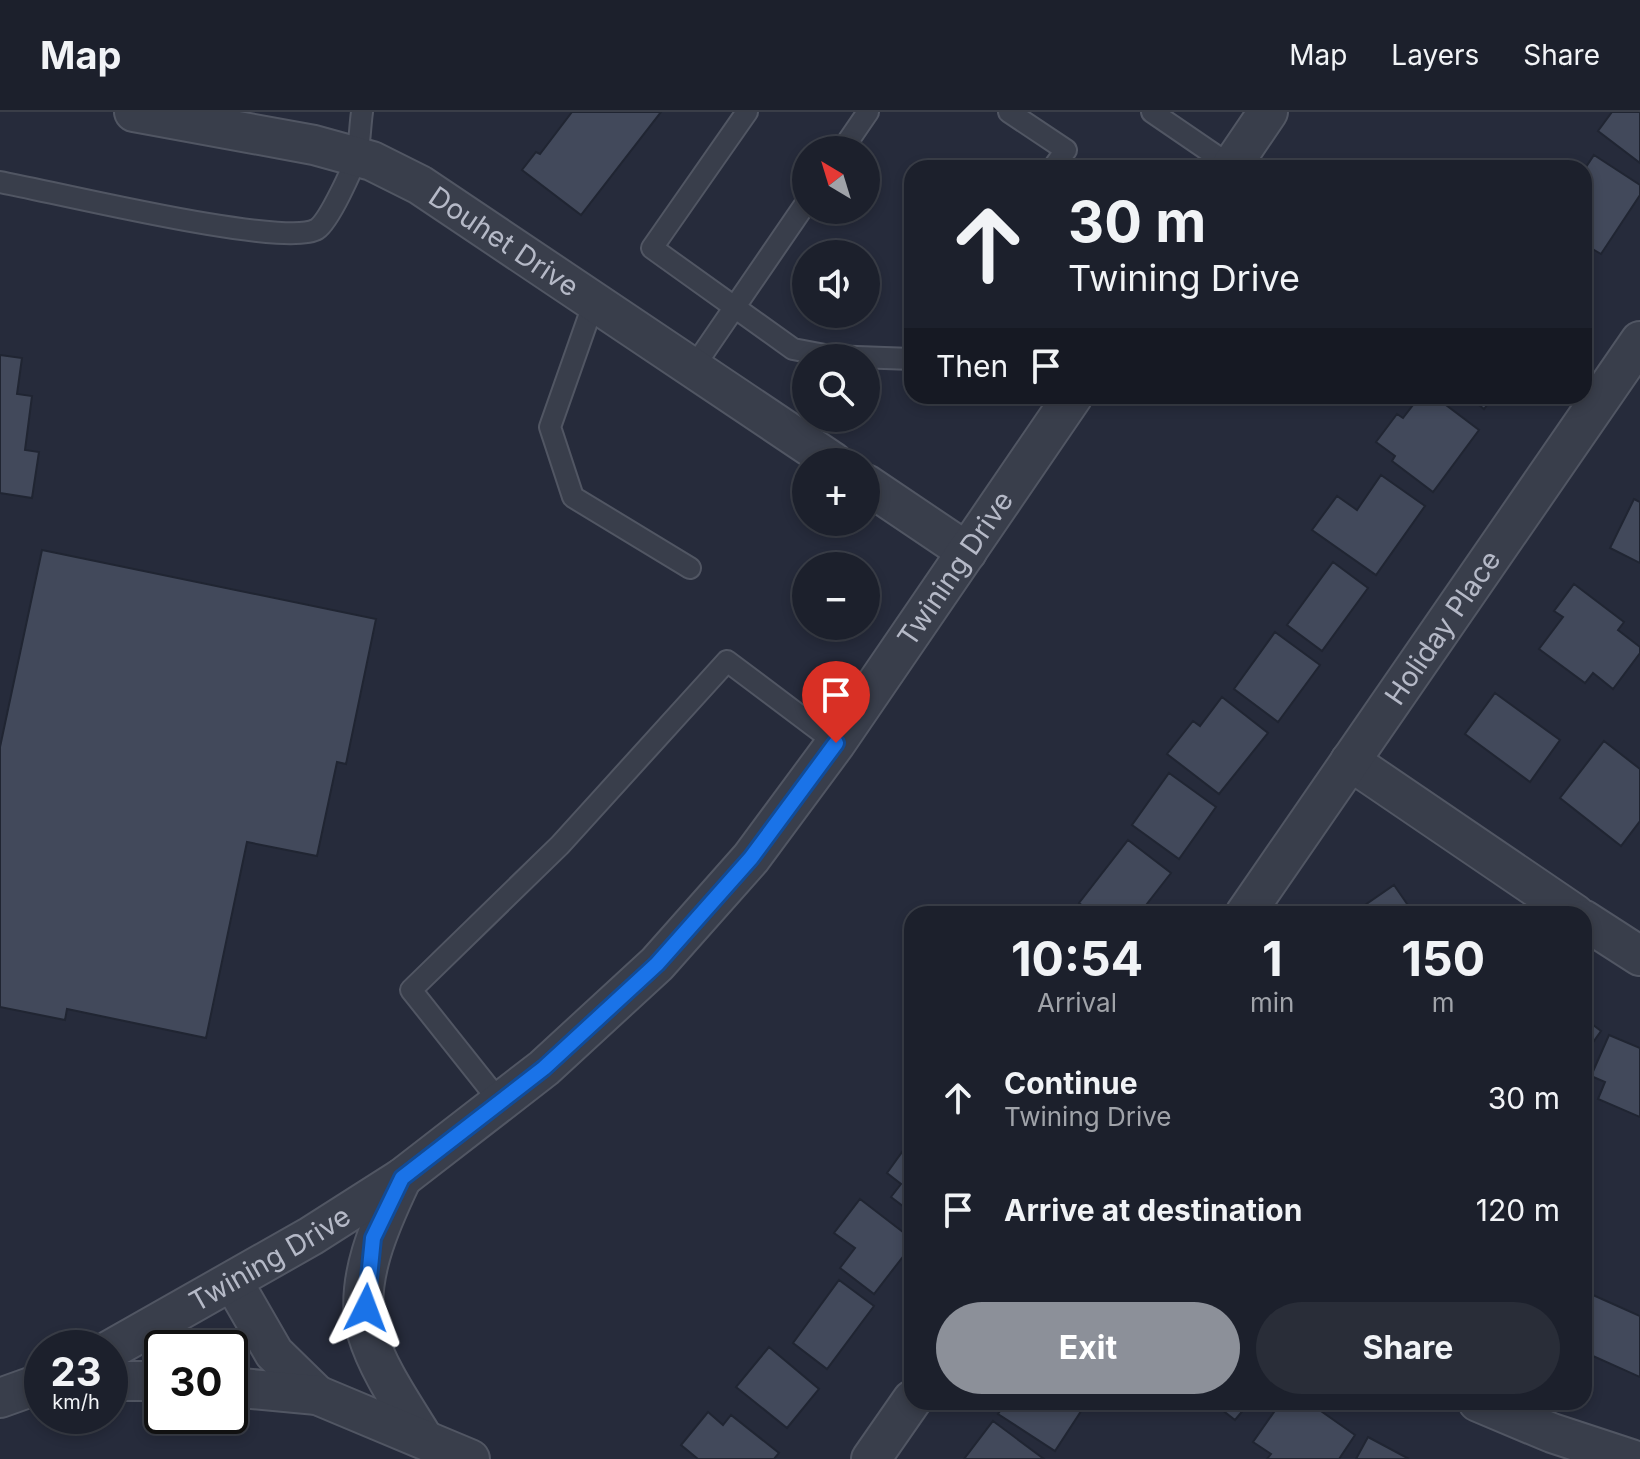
<!DOCTYPE html>
<meta charset="utf-8">
<style>
body{margin:0;font-family:Inter,sans-serif;background:#292d38;color:#f1f3f6;height:100vh;display:flex;flex-direction:column;font-size:30px;white-space:nowrap}
*{box-sizing:border-box;margin:0}
p{font-size:26px;color:#a0a3a9}
.icon{flex:none;width:44px;height:44px;fill:none;stroke:currentColor;stroke-width:2;stroke-linecap:round;stroke-linejoin:round}
.map{position:relative;flex:1;overflow:hidden}
.drawer{position:absolute;left:904px;top:794px;width:688px;height:504px;display:flex;flex-direction:column;background:#1c202c;border-radius:24px;box-shadow:0 4px 12px #0003,0 0 0 2px #3a3e48}
.drawer>*{flex:none}
.guide{position:absolute;left:904px;top:48px;width:688px;height:244px;border-radius:24px;box-shadow:0 4px 12px #0003,0 0 0 2px #3a3e48;background:#1c202c;color:#f1f3f6;overflow:hidden}
.needle{width:52px;rotate:322deg}
.controls{position:absolute;left:792px;top:24px;display:grid;gap:16px}
.controls a{display:grid;place-items:center;width:88px;height:88px;border-radius:50%;background:#1c202c;box-shadow:0 4px 12px #0003,0 0 0 2px #3a3e48;font-size:40px}
.speed{position:absolute;left:24px;top:1218px;display:flex;gap:16px;font-size:40px;font-weight:700;text-align:center}
.speed>*{display:grid;place-content:center;width:104px;height:104px;border-radius:50%;background:#1c202c;box-shadow:0 4px 12px #0003,0 0 0 2px #3a3e48;line-height:1}
.speed small{font-size:20px;font-weight:400}
.speed .limit{border:4px solid #111;border-radius:12px;background:#fff;color:#111}
.pin{position:absolute;display:grid;place-items:center;width:68px;height:68px;color:#fff;margin:-82px -34px;border-radius:50% 50% 50% 0;rotate:-45deg;box-shadow:0 0 8px #0007}
.pin .icon{rotate:45deg}
.me{position:absolute;width:88px;margin:-44px;rotate:3deg;stroke-linejoin:round;filter:drop-shadow(0 0 6px #0008)}
.turn{display:flex;align-items:center;gap:28px;height:168px;padding:0 32px;font-size:36px}
.turn .icon{width:104px;height:104px;stroke-width:2.5}
.turn b{display:block;font-size:56px;line-height:68px}
.then{display:flex;align-items:center;height:76px;padding:0 32px;background:#0003;gap:16px;font-size:30px}
.eta{display:flex;justify-content:space-evenly;align-items:center;height:136px;text-align:center}
.eta b{font-size:48px;font-weight:700;line-height:56px}
.button{display:flex;gap:16px;margin-top:auto;padding:16px 32px}
.button a{flex:1;height:92px;border-radius:48px;background:#8c9099;color:#fff;font-size:32px;font-weight:700;line-height:92px;text-align:center}
.button a+a{background:#292d38;color:#f1f3f6}
ul{padding:0;list-style:none}
li{display:flex;align-items:center;gap:24px;height:112px;padding:0 32px}
li div{flex:1}
li b{display:block;font-size:30px}
li em{font-style:normal}
header{display:flex;align-items:center;gap:48px;box-sizing:border-box;height:112px;padding:0 40px;background:#1c202c;border-bottom:2px solid #3a3e48}
header strong{font-size:38px}
nav{display:flex;gap:44px;margin-inline-start:auto;font-size:28px}
.map>svg:first-child{display:block}
</style>
<header>
<strong>Map</strong>
<nav><a>Map</a><a>Layers</a><a>Share</a></nav>
</header>
<div class="map">
<svg width="1640" height="1347" viewBox="0 0 1640 1347">
<rect width="100%" height="100%" fill="#262b3b"/>
<path fill="#42495b" stroke="#202532" stroke-width="2" d="M572 0H661L581 103 522 58 536 40 540 42Z
M1612 0H1640V51L1598 19Z
M1594 43 1640 73V83L1601 142 1584 132V58Z
M0 243 22 246 17 282 32 284 25 338 39 340 32 386 0 381Z
M1420 284H1434L1479 318 1433 380 1392 349 1395 344 1376 330 1397 302 1403 306Z
M1468 284H1494L1484 297Z
M1381 363 1425 394 1376 463 1312 418 1337 384 1357 398Z
M1634 387 1640 390V451L1610 436Z
M42 438 376 507 346 652 337 650 317 744 247 730 206 926 67 897 65 908 0 895V635Z
M1333 450 1368 476 1322 539 1287 513Z
M1574 472 1624 510 1618 518 1640 535V541L1613 577 1593 561 1585 571 1539 537 1563 505 1554 499Z
M1275 520 1320 553 1278 610 1234 577Z
M1495 581 1560 628 1530 670 1465 622Z
M1222 585 1268 621 1219 682 1167 642 1193 609 1200 614Z
M1604 629 1640 657V709L1621 734 1560 686Z
M1169 661 1216 695 1179 747 1132 713Z
M1128 728 1171 761 1139 802H1093L1079 791Z
M1394 773 1414 802H1352Z
M1584 906 1601 919 1584 943Z
M1609 923 1640 936V1005L1598 987 1605 970 1591 964Z
M905 1036 912 1041V1101L891 1085 901 1072 887 1061Z
M860 1087 912 1127V1133L874 1182 840 1156 855 1136 834 1121Z
M839 1168 874 1194 827 1257 793 1231Z
M1584 1179 1640 1204V1265L1584 1240Z
M769 1235 819 1277 787 1316 736 1275Z
M1006 1290H1087L1055 1339 998 1302Z
M1212 1290H1250L1235 1308Z
M1281 1290H1308L1355 1323 1339 1347H1267L1271 1342 1253 1330Z
M708 1300 723 1313 731 1303 779 1341 774 1347H698L681 1333Z
M993 1309 1044 1347H964Z
M1368 1325 1409 1347H1356Z"/>
<g fill="none" stroke-linecap="round" stroke-linejoin="round">
<g stroke="#515663" stroke-width="24">
<path id="service" d="M747 0 652 136 793 237 830 244 912 247
M1009 0 1066 38 1053 56
M1152 0 1231 54
M842 38 868 0
M0 70C50 79 285 137 317 117 329 109 353 57 357 42 360 29 360 14 362 0
M594 190 550 315 573 385 690 456
M693 256 806 91
M500 990 411 878 560 733 727 549 836 631"/>
</g>
<g stroke="#515663" stroke-width="42">
<g id="minor">
<path id="s1" d="M134 0 314 33 372 49 420 73 833 350"/>
<path d="M1230 56 1268 0"/>
<path d="M866 372 967 440"/>
<path d="M1350 649 1575 802"/>
<path id="s2" d="M1245 802 1640 229"/>
<path d="M1584 808 1640 844"/>
<path d="M402 1066C381 1110 353 1170 367 1221 378 1258 403 1293 423 1326"/>
<path d="M233 1170 274 1241 317 1283"/>
<path id="s3" d="M110 1238 311 1124 402 1066 544 956 657 852 751 746 836 631 1073 284"/>
<path d="M110 1269H162"/>
<path d="M230 1275 317 1283 470 1347"/>
<path d="M0 1286 42 1271"/>
<path d="M1478 1290 1552 1321 1631 1347"/>
<path d="M871 1347 912 1288"/>
</g>
</g>
<use href="#service" stroke="#393e4b" stroke-width="20"/>
<use href="#minor" stroke="#393e4b" stroke-width="38"/>
</g>
<g fill="none" stroke-linecap="round" stroke-linejoin="round">
<g stroke="#114b97" stroke-width="20">
<path id="route" d="M366 1196 373 1126 402 1066 544 956 657 852 751 746 836 631"/>
</g>
<use href="#route" stroke="#1a73e8" stroke-width="14"/>
</g>
<g text-anchor="middle" dominant-baseline="central" stroke-width="6" stroke-linejoin="round" paint-order="stroke">
<g font-size="28" fill="#b5b9c7" stroke="#1e2330">
<text stroke="none"><textPath href="#s1" startOffset="398">Douhet Drive</textPath></text>
<text stroke="none"><textPath href="#s3" startOffset="1168">Twining Drive</textPath></text>
<text stroke="none"><textPath href="#s2" startOffset="348">Holiday Place</textPath></text>
<text stroke="none"><textPath href="#s3" startOffset="184">Twining Drive</textPath></text>
</g>
</g>
</svg>
<div class="controls">
<a><svg class="needle" viewBox="-14 -14 28 28"><path d="M0-13l5 13h-10z" fill="#e53935"/><path d="M0 13l5-13h-10z" fill="#a0a3a9"/></svg></a>
<a><svg class="icon" aria-label="sound" viewBox="0 0 24 24"><path d="M4 9h4l5-4v14l-5-4H4zM17 9q2 3 0 6"/></svg></a>
<a><svg class="icon" aria-label="search" viewBox="0 0 24 24"><circle cx="10" cy="10" r="6"/><path d="M15 15l6 6"/></svg></a>
<a>+</a>
<a>−</a>
</div>
<div class="speed"><div>23<small>km/h</small></div><div class="limit">30</div></div>
<div class="pin" style="left:836px;top:631px;background:#d93025"><svg class="icon" aria-label="arrive" viewBox="0 0 24 24"><path d="M6 21V4h12l-3 4 3 4H6"/></svg></div>
<svg class="me" style="left:366px;top:1196px" viewBox="-20 -20 40 40"><path d="M0-17L14 15 0 8-14 15z" fill="#1a73e8" stroke="#fff" stroke-width="4"/></svg>
<div class="guide">
<div class="turn"><svg class="icon" aria-label="ahead" viewBox="0 0 24 24"><path d="M12 20V5M6 11l6-6 6 6"/></svg><div><b>30 m</b>Twining Drive</div></div>
<div class="then">Then<svg class="icon" aria-label="arrive" viewBox="0 0 24 24"><path d="M6 21V4h12l-3 4 3 4H6"/></svg></div>
</div>
<section class="drawer">
<div class="eta">
<div><b>10:54</b><p>Arrival</p></div>
<div><b>1</b><p>min</p></div>
<div><b>150</b><p>m</p></div>
</div>
<ul>
<li><svg class="icon" aria-label="ahead" viewBox="0 0 24 24"><path d="M12 20V5M6 11l6-6 6 6"/></svg><div><b>Continue</b><p>Twining Drive</p></div><em>30 m</em></li>
<li><svg class="icon" aria-label="arrive" viewBox="0 0 24 24"><path d="M6 21V4h12l-3 4 3 4H6"/></svg><div><b>Arrive at destination</b></div><em>120 m</em></li>
</ul>
<div class="button"><a>Exit</a><a>Share</a></div>
</section>
</div>
